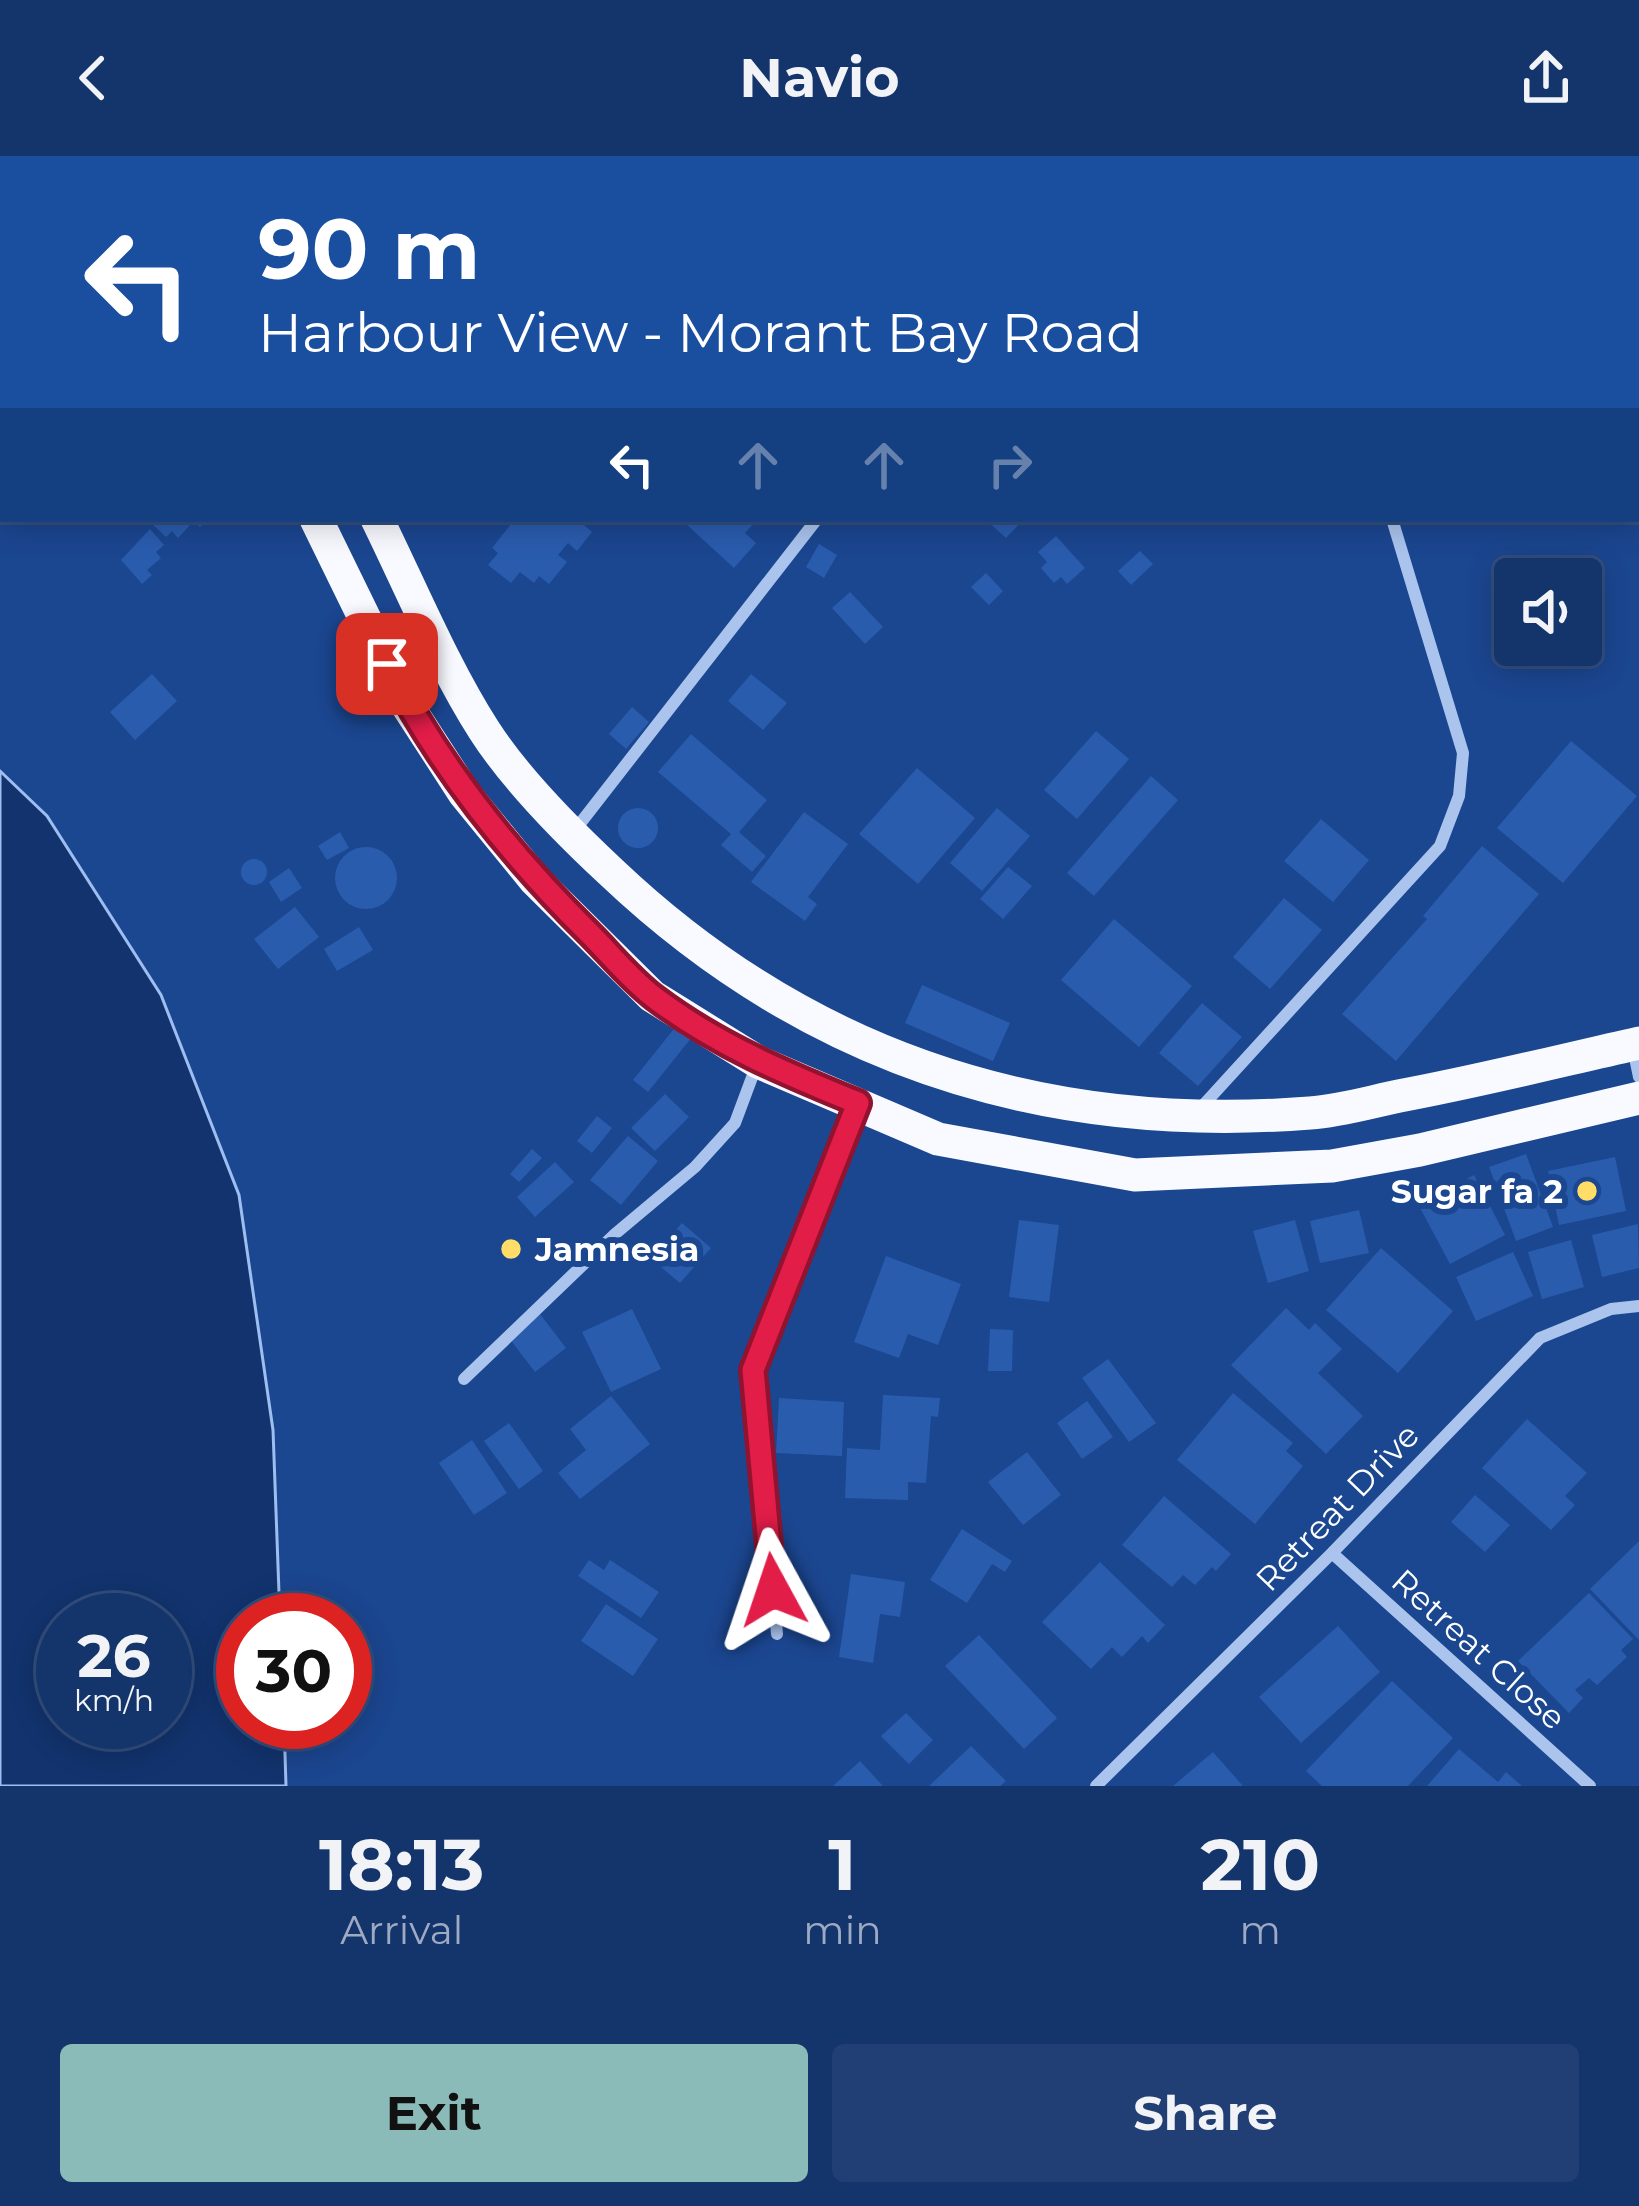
<!DOCTYPE html>
<style>
body{margin:0;font-family:Montserrat,sans-serif;background:#213f74;color:#f1f3f6;height:100vh;display:flex;flex-direction:column;font-size:45px;white-space:nowrap}
*{box-sizing:border-box;margin:0}
p{font-size:39px;color:#9daac2}
.icon{flex:none;width:66px;height:66px;fill:none;stroke:currentColor;stroke-width:2;stroke-linecap:round;stroke-linejoin:round}
.map{position:relative;height:1630px;overflow:hidden}
.side{display:flex;flex-direction:column;background:#14346c;flex:1}
.side>*{flex:none}
.guide{position:absolute;left:0px;top:0px;width:1641px;height:366px;box-shadow:0 6px 30px #0003,0 0 0 3px #334f7f;background:#1a4fa0;color:#fff;overflow:hidden}
.tools{position:absolute;left:1494px;top:402px;display:grid;gap:24px}
.tools a{display:grid;place-items:center;width:108px;height:108px;border-radius:12px;background:#14346c;box-shadow:0 6px 30px #0003,0 0 0 3px #334f7f;font-size:60px}
.speed{position:absolute;left:36px;top:1437px;display:flex;gap:24px;font-size:60px;font-weight:700;text-align:center}
.speed>*{display:grid;place-content:center;width:156px;height:156px;border-radius:50%;background:#14346c;box-shadow:0 6px 30px #0003,0 0 0 3px #334f7f;line-height:1}
.speed small{font-size:30px;font-weight:400}
.speed .limit{border:18px solid #d22;background:#fff;color:#111}
.pin{position:absolute;display:grid;place-items:center;width:102px;height:102px;color:#fff;margin:-51px;border-radius:24px;box-shadow:0 6px 18px #0006}
.me{position:absolute;width:132px;margin:-66px;rotate:355deg;stroke-linejoin:round;filter:drop-shadow(0 0 9px #0008)}
.turn{display:flex;align-items:center;gap:42px;height:252px;padding:0 60px;font-size:54px}
.turn .icon{width:156px;height:156px;stroke-width:2.5}
.turn b{display:block;font-size:84px;line-height:102px}
.lanes{display:flex;align-items:center;height:114px;padding:0 60px;background:#0003;justify-content:center;gap:60px;direction:ltr}
.lanes .off{opacity:.35}
.eta{display:flex;justify-content:space-evenly;align-items:center;height:204px;text-align:center}
.eta b{font-size:72px;font-weight:700;line-height:84px}
.primary-button{display:flex;gap:24px;margin-top:auto;padding:24px 60px}
.primary-button a{flex:1;height:138px;border-radius:12px;background:#8bbbb9;color:#111;font-size:48px;font-weight:700;line-height:138px;text-align:center}
.primary-button a+a{background:#213f74;color:#f1f3f6}
header{display:flex;justify-content:space-between;align-items:center;height:156px;padding:0 60px;background:#14346c;font-size:54px;font-weight:700}
.map>svg:first-child{display:block}
</style>
<header><svg class="icon" aria-label="back" viewBox="0 0 24 24"><path d="M15 5l-7 7 7 7"/></svg>Navio<svg class="icon" aria-label="share" viewBox="0 0 24 24"><path d="M12 15V3M7 8l5-5 5 5M5 13v7h14v-7"/></svg></header>
<div class="map">
<svg width="1639" height="1630" viewBox="0 0 1639 1630">
<rect width="100%" height="100%" fill="#1b4690"/>
<path fill="#12336e" stroke="#9dbef0" stroke-width="3" fill-rule="evenodd" d="M0 615 47 660 161 839 239 1039 273 1274 280 1464H243V1566H284L286 1630H0ZM63 1464H165V1566H63Z"/>
<path fill="#2a5cae" d="M147 363H208L200 371 194 365 178 382 172 375 166 381Z
M515 363H584V369L592 376 577 395 568 387 558 399 567 406 549 428 539 420 534 427 520 416 511 427 488 409 498 397 492 392Z
M690 363H758L745 377 756 387 734 412 686 368Z
M985 363H1024L1006 382Z
M150 373 164 389 156 396 161 402 147 414 152 419 142 428 121 404Z
M1056 380 1085 412 1067 428 1061 421 1054 427 1041 412 1047 406 1038 396Z
M819 388 837 399 824 422 806 411Z
M1140 395 1153 408 1131 429 1118 415Z
M986 417 1003 435 989 449 971 431Z
M850 436 883 471 865 488 832 452Z
M152 518 177 545 135 584 110 556Z
M751 518 787 547 763 574 728 545Z
M632 551 649 566 626 593 609 578Z
M1096 575 1129 603 1077 663 1044 634Z
M691 578 767 644 739 676 766 700 752 716 721 689 731 678 658 616Z
M1571 585 1637 640 1563 727 1497 672Z
M917 612 975 662 918 728 859 678Z
M1151 620 1178 644 1094 740 1067 717Z
M997 652 1030 680 982 735 950 707Z
M618 672a20 20 0 1 1 40 0a20 20 0 1 1-40 0Z
M804 656 848 688 808 741 817 748 805 765 751 726Z
M1321 663 1369 704 1333 746 1284 705Z
M340 676 349 692 327 704 318 690Z
M1482 690 1539 738 1396 905 1342 858 1427 763 1423 760Z
M335 722a31 31 0 1 1 62 0a31 31 0 1 1-62 0Z
M241 716a13 13 0 1 1 26 0a13 13 0 1 1-26 0Z
M1008 711 1032 730 1003 763 980 743Z
M289 712 302 732 281 746 269 726Z
M1284 742 1322 774 1270 833 1233 801Z
M295 751 319 781 278 813 254 783Z
M1114 763 1192 830 1139 891 1061 824Z
M359 771 373 794 337 815 324 793Z
M922 829 1010 867 993 905 905 867Z
M1202 847 1242 881 1198 930 1159 897Z
M677 869 692 881 648 936 633 924Z
M665 938 689 961 655 995 631 972Z
M597 960 612 972 592 997 577 985Z
M628 980 658 1005 621 1049 590 1024Z
M532 993 542 1002 519 1026 510 1018Z
M1526 998 1553 1071 1516 1085 1489 1011Z
M1615 1001 1626 1055 1559 1069 1548 1015Z
M555 1006 574 1026 535 1061 517 1041Z
M1474 1019 1505 1079 1450 1108 1418 1048Z
M1359 1054 1369 1097 1320 1107 1310 1065Z
M1019 1064 1059 1069 1049 1146 1009 1141Z
M1295 1064 1309 1115 1268 1127 1253 1075Z
M682 1067 711 1092 680 1127 650 1102Z
M1638 1068 1639 1112 1602 1121 1592 1079Z
M1571 1084 1584 1131 1542 1143 1528 1096Z
M1381 1092 1453 1155 1398 1217 1326 1154Z
M1513 1096 1533 1140 1476 1165 1456 1121Z
M886 1100 961 1128 938 1189 908 1178 899 1202 854 1186Z
M1286 1152 1309 1174 1315 1167 1342 1193 1318 1217 1363 1260 1326 1298 1231 1209Z
M632 1153 661 1213 611 1236 582 1176Z
M540 1158 566 1192 535 1216 509 1182Z
M990 1173 1013 1174 1012 1215H988Z
M1108 1203 1156 1267 1129 1286 1082 1222Z
M1233 1237 1293 1287 1286 1295 1303 1310 1255 1368 1177 1304Z
M883 1239 940 1242 938 1261 931 1260 926 1327 908 1326V1344L845 1342 847 1292 880 1294Z
M611 1240 650 1288 580 1343 558 1317 586 1294 570 1273Z
M779 1242 844 1246 842 1300 776 1297Z
M1087 1245 1113 1281 1082 1303 1057 1267Z
M1527 1263 1587 1317 1565 1340 1575 1349 1551 1374 1482 1312Z
M509 1267 543 1315 519 1333 484 1285Z
M472 1284 507 1337 474 1359 439 1307Z
M1027 1296 1061 1339 1023 1369 988 1326Z
M1475 1339 1510 1369 1485 1396 1451 1366Z
M1164 1340 1231 1398 1216 1415 1212 1411 1195 1429 1183 1419 1172 1431 1122 1389Z
M962 1373 1012 1405 1005 1416 992 1408 967 1447 930 1424Z
M1639 1385V1484L1590 1433Z
M589 1404 604 1414 610 1404 659 1436 641 1462 578 1420Z
M1100 1406 1165 1469 1148 1487 1142 1480 1122 1501 1112 1491 1091 1513 1042 1466Z
M851 1418 905 1426 900 1461 880 1458 873 1507 839 1501Z
M1589 1437 1633 1483 1621 1494 1627 1501 1597 1529 1589 1522 1575 1534 1583 1542 1569 1557 1518 1505Z
M606 1448 658 1483 633 1520 581 1485Z
M1338 1470 1380 1516 1301 1587 1259 1541Z
M979 1479 1057 1562 1024 1593 945 1510Z
M1392 1525 1453 1582 1408 1630H1322L1306 1615Z
M906 1557 933 1584 909 1608 881 1580Z
M971 1590 1006 1625 1000 1630H929Z
M1459 1593 1498 1626 1506 1616 1522 1630H1427Z
M1213 1596 1243 1630H1173Z
M860 1605 883 1630H833Z"/>
<g fill="none" stroke-linecap="round" stroke-linejoin="round">
<path stroke="#aac4ee" stroke-width="12" d="M1307 0V3
M1495 0 1497 3
M539 3 542 0
M1068 3 1069 0
M1638 70 1639 69
M575 674 817 363
M1633 892 1639 921
M1197 956 1440 690 1459 640 1463 597 1392 363
M464 1223 615 1078 695 1011 735 967 757 908
M1332 1397 1590 1630
M777 1478 753 1213 858 949
M1096 1630 1332 1397 1540 1182 1611 1153 1639 1150"/>
<path stroke="#f8faff" stroke-width="33" d="M154 0 155 3
M216 0 218 3
M316 363 407 549 464 637 535 724 652 840 758 906 938 983 1135 1019 1332 1010 1420 994 1639 942
M377 363C410 430 444 512 484 574 516 624 567 675 611 716 807 902 1041 978 1310 957 1340 955 1370 946 1399 940 1480 925 1559 905 1639 887"/>
</g>
<g fill="none" stroke-linecap="round" stroke-linejoin="round">
<g stroke="#92132f" stroke-width="30">
<path id="route" d="M387 508C439 611 509 698 590 778 611 799 631 824 655 842 717 889 787 918 858 947L753 1214 773 1434"/>
</g>
<use href="#route" stroke="#e11d48" stroke-width="21"/>
</g>
<g fill="#ffdd67" stroke="#1b4690" stroke-width="4.5">
<circle cx="1587" cy="1035" r="12"/>
<circle cx="511" cy="1093" r="12"/>
</g>
<g text-anchor="middle" dominant-baseline="central" stroke-width="12" stroke-linejoin="round" paint-order="stroke">
<g font-size="33" font-weight="bold" fill="#fff" stroke="#1b4690" text-anchor="end">
<text x="1563" y="1035">Sugar fa 2</text>
<text x="535" y="1093" text-anchor="start">Jamnesia</text>
</g>
<g font-size="33" fill="#fff" stroke="#1b4690">
<text transform="translate(1337 1351) rotate(-46)">Retreat Drive</text>
<text transform="translate(1479 1493) rotate(42)">Retreat Close</text>
</g>
</g>
</svg>
<div class="tools">
<a><svg class="icon" aria-label="sound" viewBox="0 0 24 24"><path d="M4 9h4l5-4v14l-5-4H4zM17 9q2 3 0 6"/></svg></a>
</div>
<div class="speed"><div>26<small>km/h</small></div><div class="limit">30</div></div>
<div class="pin" style="left:387px;top:508px;background:#d93025"><svg class="icon" aria-label="arrive" viewBox="0 0 24 24"><path d="M6 21V4h12l-3 4 3 4H6"/></svg></div>
<svg class="me" style="left:773px;top:1434px" viewBox="-20 -20 40 40"><path d="M0-17L14 15 0 8-14 15z" fill="#e11d48" stroke="#fff" stroke-width="4"/></svg>
<div class="guide">
<div class="turn"><svg class="icon" aria-label="left" viewBox="0 0 24 24"><path d="M17 20v-9H6M10 6l-5 5 5 5"/></svg><div><b>90 m</b>Harbour View - Morant Bay Road</div></div>
<div class="lanes"><svg class="icon" aria-label="left" viewBox="0 0 24 24"><path d="M17 20v-9H6M10 6l-5 5 5 5"/></svg><svg class="icon off" aria-label="ahead" viewBox="0 0 24 24"><path d="M12 20V5M6 11l6-6 6 6"/></svg><svg class="icon off" aria-label="ahead" viewBox="0 0 24 24"><path d="M12 20V5M6 11l6-6 6 6"/></svg><svg class="icon off" aria-label="right" viewBox="0 0 24 24"><path d="M7 20v-9h11M14 6l5 5-5 5"/></svg></div>
</div>
</div>
<section class="side">
<div class="eta">
<div><b>18:13</b><p>Arrival</p></div>
<div><b>1</b><p>min</p></div>
<div><b>210</b><p>m</p></div>
</div>
<div class="primary-button"><a>Exit</a><a>Share</a></div>
</section>
